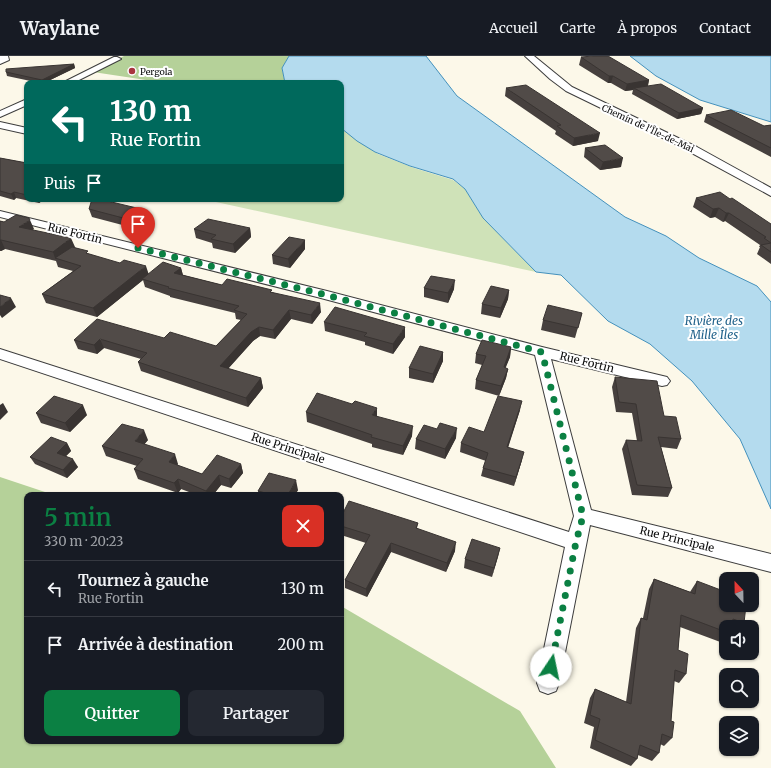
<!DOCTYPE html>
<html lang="fr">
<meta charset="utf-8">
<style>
body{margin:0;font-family:Merriweather,serif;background:#242831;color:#f1f3f6;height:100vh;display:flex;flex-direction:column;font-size:15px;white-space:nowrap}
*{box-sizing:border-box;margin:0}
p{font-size:13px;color:#9ea1a6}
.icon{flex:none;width:22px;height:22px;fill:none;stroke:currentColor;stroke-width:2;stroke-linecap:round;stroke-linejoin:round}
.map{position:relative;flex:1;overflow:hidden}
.details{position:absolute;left:24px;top:436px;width:320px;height:252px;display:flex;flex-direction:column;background:#171b24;border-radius:8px;box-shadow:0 1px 3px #0004}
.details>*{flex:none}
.hud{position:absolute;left:24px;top:24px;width:320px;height:122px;border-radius:8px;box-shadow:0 1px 3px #0004;background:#00695c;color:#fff;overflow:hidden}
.needle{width:26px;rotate:338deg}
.controls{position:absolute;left:719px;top:516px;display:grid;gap:8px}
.controls a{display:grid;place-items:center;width:40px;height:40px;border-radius:8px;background:#171b24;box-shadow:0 1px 3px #0004;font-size:20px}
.pin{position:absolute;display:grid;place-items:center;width:34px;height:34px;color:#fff;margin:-41px -17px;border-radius:50% 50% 50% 0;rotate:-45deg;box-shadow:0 0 4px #0007}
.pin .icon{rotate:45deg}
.me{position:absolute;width:44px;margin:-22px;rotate:11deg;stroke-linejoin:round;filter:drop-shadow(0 0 3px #0008)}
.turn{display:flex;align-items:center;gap:14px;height:84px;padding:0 20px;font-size:18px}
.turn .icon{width:52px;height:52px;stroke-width:2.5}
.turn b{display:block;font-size:28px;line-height:34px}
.then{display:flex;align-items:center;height:38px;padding:0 20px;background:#0003;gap:8px;font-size:15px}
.round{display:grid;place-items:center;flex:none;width:42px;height:42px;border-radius:8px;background:#242831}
.overview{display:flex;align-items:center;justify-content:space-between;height:68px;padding:0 20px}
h1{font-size:24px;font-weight:600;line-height:30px;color:#0b8043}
.primary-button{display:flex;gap:8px;margin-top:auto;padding:8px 20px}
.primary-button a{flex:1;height:46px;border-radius:8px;background:#0b8043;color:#fff;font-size:16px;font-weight:600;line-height:46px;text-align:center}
.primary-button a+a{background:#242831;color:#f1f3f6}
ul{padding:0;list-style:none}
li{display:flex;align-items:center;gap:12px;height:56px;padding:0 20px;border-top:1px solid #363941}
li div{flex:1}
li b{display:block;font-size:15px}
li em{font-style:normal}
header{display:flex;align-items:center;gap:24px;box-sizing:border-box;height:56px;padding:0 20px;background:#171b24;border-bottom:1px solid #363941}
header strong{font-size:19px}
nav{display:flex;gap:22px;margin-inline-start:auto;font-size:14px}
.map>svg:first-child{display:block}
</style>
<header>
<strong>Waylane</strong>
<nav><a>Accueil</a><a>Carte</a><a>À propos</a><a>Contact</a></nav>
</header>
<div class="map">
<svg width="771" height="712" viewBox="0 0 771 712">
<rect width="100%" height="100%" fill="#fcf8e9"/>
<path fill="#cfe2b8" d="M341 72 378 98 414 112 453 124 465 133 483 162 536 216 216 146 219 143H341Z"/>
<path fill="#b5d199" d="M124 0H289L282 12 285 27H166L93 16Z
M0 421 54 439H27V685H341V550L520 655 556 712H0Z"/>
<path fill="#b4dbee" stroke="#4491bc" d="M289 0H426L457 40 625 161 666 180 699 202 757 230 771 246V453L740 383 692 325 650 288 608 265 561 219 536 216 483 162 465 133 453 123 410 110 375 96 357 85 341 72V27H285L282 12Z
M630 0H771V66L700 44 656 20Z"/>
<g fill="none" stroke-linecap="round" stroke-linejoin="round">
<g stroke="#3d3d3d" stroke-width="2">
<path id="street" d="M0 0H8L9 4 0 8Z
M525 0H534L572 31 697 91 771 132V140L677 89 566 35 550 23Z
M114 1H117L121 3 73 27H62Z
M27 43V49L0 61V55Z
M0 66 27 72V78L0 72Z
M0 155 327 235 542 291 667 321 670 325 667 329 662 330 551 303 591 454 771 498V516L590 469 559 627 556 635 548 638 540 635 537 627 565 491 0 303V293L569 476 574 460 535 299 317 241 0 161Z"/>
</g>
<use href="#street" fill="#fff" fill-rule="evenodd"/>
</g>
<path fill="#46403e" d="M581 1 649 24 648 30 703 52 701 58 677 63 632 38 633 34 625 35 611 27H608L579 9Z
M74 8 75 12 44 27H40L7 20 6 16Z
M506 32 598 85 573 90 555 78 556 75 505 40Z
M706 59 764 70 771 69V101L704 66Z
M585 92 621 111 600 114 584 101Z
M0 102 27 107V143H45L39 147 16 142 14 144 0 140Z
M696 142 771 168V208L757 198 760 191H759L760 189 725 165 723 166 715 161 710 162 693 151Z
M89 153H141L143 160 130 171 92 161Z
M0 165 34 173 32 174 75 191H74L89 198 149 218 181 212 183 219 222 229 272 236 321 256 312 268 291 263 275 283 260 280 253 285 228 313 261 322 263 332 248 351 141 315 138 306 141 303 104 292 97 298 78 293 74 284 164 282 216 290 241 264 236 263 235 257 170 241V240L145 231 143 224 97 261 46 247 42 238 73 215 58 211 56 205 5 193 1 195H0Z
M250 172 251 181 235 197 213 192 212 187 196 182 194 173Z
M305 193 290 212 273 208 272 199Z
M424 232 454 233 448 247 424 241Z
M509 234 508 243 500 262 481 258 482 248Z
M582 257 575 282 541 274 543 264Z
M324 266 405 281 393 298 365 289V286L325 275Z
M511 291 510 301 505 312 508 313 506 322 499 340 475 333 476 324 482 309 475 307 476 298Z
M443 296V305L433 327 409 322V312Z
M615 321 664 360 681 383 677 393 661 391 672 432 668 441 632 439 622 393 626 384 637 385 632 357 616 356 612 331Z
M520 354 508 392 522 404 514 430 481 420 483 412 486 405 460 396 461 387 484 376Z
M306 356 377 361 412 380 403 399 372 391V388L307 366Z
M36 357 87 359 70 376 41 367Z
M456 382 445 403 415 393 416 383Z
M148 384 144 388 178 408 177 409 202 418 241 408 243 417 231 432 221 429 213 439H197L181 433 178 437 138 423 134 413 137 410 106 400 102 390Z
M67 387 71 395 66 400 78 411 67 422 35 408 30 401Z
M298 434 295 439H259L258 435Z
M341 461 418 467 417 472 455 495 446 516 391 496 367 541 345 532V524L366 487 341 479Z
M500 492 492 521 464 512 465 503Z
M654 523 690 536 697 525 744 567 741 571H726V584L723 587 680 571 678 594 686 618 679 627 674 625 671 665 672 682 664 690 660 688 659 697 652 705 638 699 637 703 631 710 590 692 594 671 584 667 590 642 595 633 626 646 636 572 641 562H643L649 533Z"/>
<path fill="#393432" d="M74 8 75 12 44 27H43L42 24Z
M609 20H613L611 27H608Z
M649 24 647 32H634L633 34 625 35 627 28Z
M703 52 701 58 677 63 679 57Z
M600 77 598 85 573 90 574 82Z
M623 102 621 111 600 114 603 106Z
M14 136 16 142 14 144 11 138Z
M38 143H45L39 147Z
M719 152 715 161 710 162 713 153Z
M141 153 143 160 130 171 127 163Z
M726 157H729L725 165 723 166Z
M30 164 34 173 23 180 19 171Z
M250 172 251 181 235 197 233 188Z
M71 182 75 191 58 203 55 202 53 196Z
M0 184H1L5 193 1 195 0 193Z
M305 184V193L290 212 288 203Z
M146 210 149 219 142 223 143 224 97 261 93 252Z
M181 212 183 220 174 217Z
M455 224 454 233 448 247V237Z
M509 234 508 243 500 262 501 252Z
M11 242 16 251 2 262 0 259V251Z
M320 247 321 256 312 268 311 259Z
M289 254 291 263 275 283 273 274Z
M259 271 260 280 253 285 222 319 220 310 251 276Z
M405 271V281L393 298V288Z
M100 283 104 292 97 298 94 289Z
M511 291 510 301 502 321 504 311Z
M443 296V305L433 327V318Z
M508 313 506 322 499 340 501 330Z
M261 322 263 332 248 351 246 342Z
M522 345 520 354 505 400 507 391Z
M3 347 8 356 0 364V349Z
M83 349 87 359 70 376 65 367Z
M377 352V361L372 359Z
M413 370 412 380 403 399V390Z
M457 372 456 382 445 403V393Z
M144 374 148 384 139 395 135 385Z
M67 387 71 395 62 404 57 397Z
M524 396 522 404 514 430 516 421Z
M175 398 178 408 172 416 169 406Z
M73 403 78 411 67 422 63 414Z
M241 408 243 417 231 432 229 423Z
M219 419 221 429 213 439H208L206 435Z
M178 423 181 433 178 437 174 427Z
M296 424 298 434 295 439H288Z
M456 486 455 495 446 516 447 507Z
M391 487V496L367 541 366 533Z
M500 492 498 501 492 521 494 512Z"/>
<path fill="#514b48" stroke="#393432" d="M593 0H608L649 24 627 28 613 20H609L581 1Z
M74 8 42 24 6 16V13Z
M661 28 703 52 679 57 634 32Z
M526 29 600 77 574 82 557 70 561 69 506 32Z
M731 54 764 70 771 69V92L706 59Z
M605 89 623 102 603 106 585 92Z
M0 102 27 107V110L26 111H27V139L14 136 11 138 0 135Z
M720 136 730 143 732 142 771 168V196L761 189 771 187 764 182 766 181 729 157H726L719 152 713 153 696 142Z
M92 143H99L141 153 127 163 89 153Z
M16 159 29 162 30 164 19 171 71 182 53 196 1 184H0V165L4 166Z
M208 163 250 172 233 188 211 183 216 179 194 173Z
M289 181 305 184 288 203 272 199Z
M72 191 88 195 86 197 120 207 124 204 146 210 93 252 42 238 81 210 55 202Z
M163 206 181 212 174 217 222 229 227 223 272 234 270 236 320 247 311 259 289 254 273 274 259 271 251 276 220 310 261 322 246 342 138 306 147 297 100 283 94 289 74 284 97 263 164 282 170 276 216 290 247 258 234 254 239 250 168 232 169 231 142 223Z
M431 220 455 224 448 237 424 232Z
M491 230 509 234 501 252 482 248Z
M0 239 11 242 0 251Z
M548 249 582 257 578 272 543 264Z
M335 251 405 271 393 288 364 280 367 277 324 266Z
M482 284 511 291 504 311 508 313 501 330 476 324 486 300 476 298Z
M420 290 443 296 433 318 409 312Z
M615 321 657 325 664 360 676 361 681 383 658 381 672 432 637 429 626 384 642 385 636 348 619 346Z
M317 337 352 348 355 345 377 352 372 359 413 370 403 390 371 381 372 379 306 356Z
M54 340 83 349 65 367 36 357Z
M498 340 522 345 507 391 524 396 516 421 483 412 488 397 461 387 469 371 484 376Z
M440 367 457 372 445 393 416 383 424 369 437 373Z
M122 368 144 374 135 385 175 398 169 406 202 418 217 399 241 408 229 423 219 419 206 435 178 423 174 427 134 413 143 403 102 390Z
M51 381 67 387 57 397 73 403 63 414 30 401Z
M269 417 296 424 288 439H273L258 435Z
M349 445 418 467 416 472 456 486 447 507 391 487 366 533 345 524 370 479 341 470V461Z
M472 483 500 492 494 512 465 503Z
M654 523 695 538 697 525 726 536V549H746L744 567 733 563 732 571H726V576L681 559 678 594 688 598 686 618 675 614 671 665 674 666 672 682 662 678 659 697 640 689 637 703 595 684 600 663 590 659 595 633 631 648 641 562 647 564Z"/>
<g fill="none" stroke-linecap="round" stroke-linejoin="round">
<path stroke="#0b8043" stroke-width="7" stroke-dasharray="0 12.6" d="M138 192 322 238 542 296 583 460 576 486 551 611"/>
</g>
<circle fill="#a8333e" stroke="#fff" stroke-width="1.5" cx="132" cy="15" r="4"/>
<g text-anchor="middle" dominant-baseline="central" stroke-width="4" stroke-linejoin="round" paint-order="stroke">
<g font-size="9" fill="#0a0a0a" stroke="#fff" text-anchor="start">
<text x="140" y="15">Pergola</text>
</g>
<g font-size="9" fill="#0a0a0a" stroke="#fff">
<text transform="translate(648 72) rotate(25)">Chemin de l'Île-de-Mai</text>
</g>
<g font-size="11" fill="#0a0a0a" stroke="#fff">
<text transform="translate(75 177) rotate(14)">Rue Fortin</text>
<text transform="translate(587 306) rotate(14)">Rue Fortin</text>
<text transform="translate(288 392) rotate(18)">Rue Principale</text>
<text transform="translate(677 483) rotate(14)">Rue Principale</text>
</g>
<g font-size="12" font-style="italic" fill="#23638b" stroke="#fff">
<text x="714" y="264">Rivière des<tspan x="714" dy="14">Mille Îles</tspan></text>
</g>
</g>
</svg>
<div class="controls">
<a><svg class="needle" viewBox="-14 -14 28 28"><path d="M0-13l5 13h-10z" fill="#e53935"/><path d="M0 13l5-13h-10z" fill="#9ea1a6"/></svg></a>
<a><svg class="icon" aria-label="sound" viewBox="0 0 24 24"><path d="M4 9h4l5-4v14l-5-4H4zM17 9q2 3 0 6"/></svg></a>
<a><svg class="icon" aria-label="search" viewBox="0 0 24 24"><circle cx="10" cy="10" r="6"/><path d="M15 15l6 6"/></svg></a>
<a><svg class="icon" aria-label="layers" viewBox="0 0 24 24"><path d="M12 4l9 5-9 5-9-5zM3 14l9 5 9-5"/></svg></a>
</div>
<div class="pin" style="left:138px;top:192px;background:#d93025"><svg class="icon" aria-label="arrive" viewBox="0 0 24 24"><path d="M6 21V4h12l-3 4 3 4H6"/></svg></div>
<svg class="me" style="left:551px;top:611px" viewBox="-20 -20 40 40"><circle r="19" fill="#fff"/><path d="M0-13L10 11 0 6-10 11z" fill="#0b8043"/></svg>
<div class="hud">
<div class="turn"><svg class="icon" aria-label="left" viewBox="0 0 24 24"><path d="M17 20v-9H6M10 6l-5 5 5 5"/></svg><div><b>130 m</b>Rue Fortin</div></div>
<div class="then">Puis<svg class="icon" aria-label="arrive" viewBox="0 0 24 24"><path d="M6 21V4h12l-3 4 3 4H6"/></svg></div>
</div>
<section class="details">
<div class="overview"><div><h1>5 min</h1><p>330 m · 20:23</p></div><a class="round" style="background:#d93025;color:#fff"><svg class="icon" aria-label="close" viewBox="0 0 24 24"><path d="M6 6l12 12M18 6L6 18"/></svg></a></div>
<ul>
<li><svg class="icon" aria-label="left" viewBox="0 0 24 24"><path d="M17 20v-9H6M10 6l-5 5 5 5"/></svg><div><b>Tournez à gauche</b><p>Rue Fortin</p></div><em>130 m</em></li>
<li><svg class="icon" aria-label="arrive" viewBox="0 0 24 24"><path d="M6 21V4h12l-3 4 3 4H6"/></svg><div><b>Arrivée à destination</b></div><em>200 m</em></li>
</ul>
<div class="primary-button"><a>Quitter</a><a>Partager</a></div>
</section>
</div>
